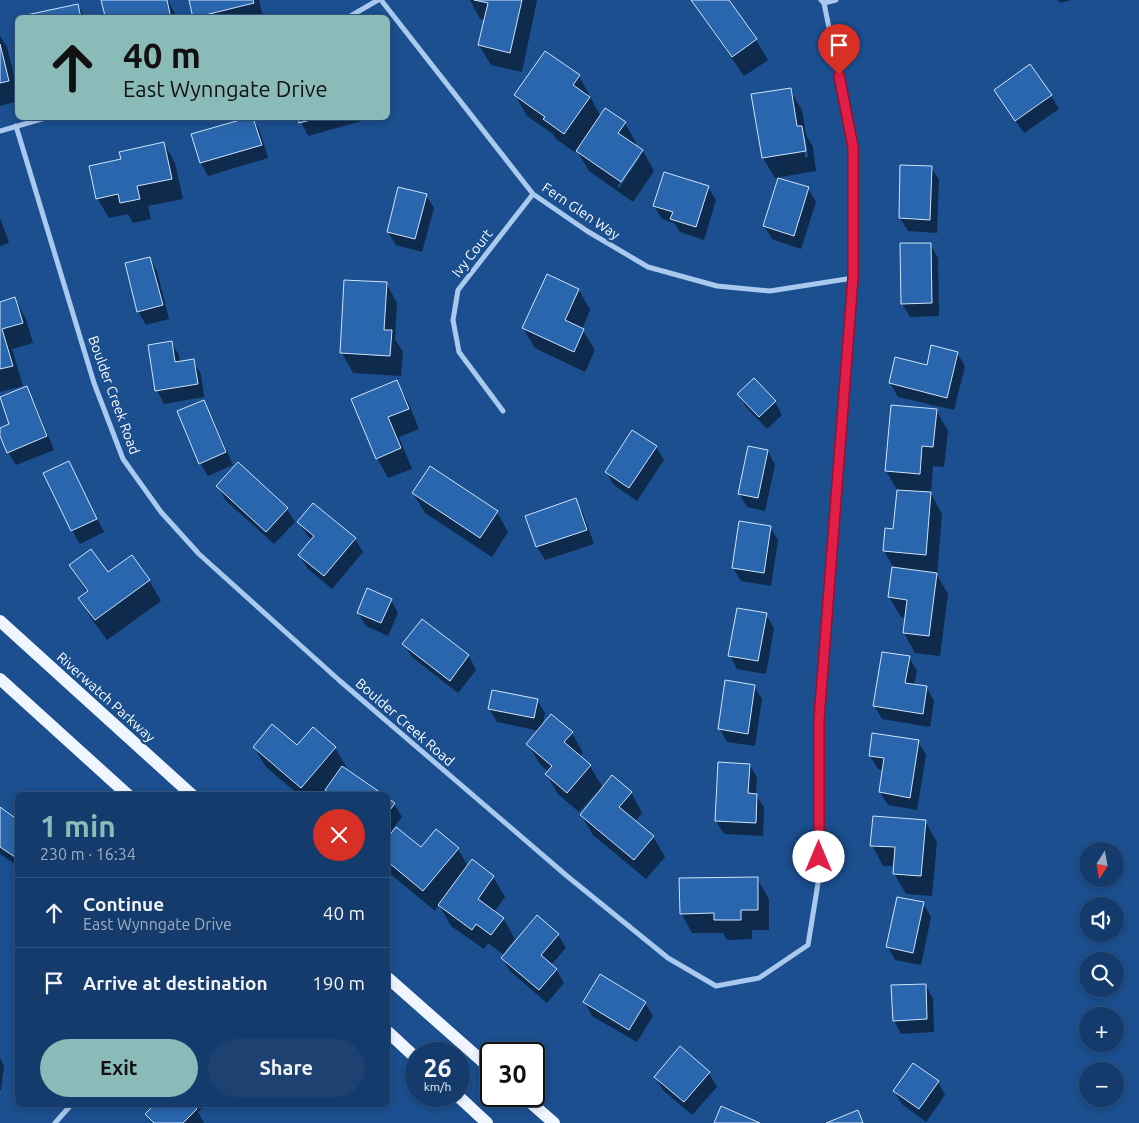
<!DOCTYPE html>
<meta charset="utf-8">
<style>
body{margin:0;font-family:Ubuntu,sans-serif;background:#1d4271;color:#f1f3f6;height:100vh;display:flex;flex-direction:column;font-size:19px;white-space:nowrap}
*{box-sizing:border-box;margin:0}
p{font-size:16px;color:#9dadc1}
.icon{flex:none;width:28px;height:28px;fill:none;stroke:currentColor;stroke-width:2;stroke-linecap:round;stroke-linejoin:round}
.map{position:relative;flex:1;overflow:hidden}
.side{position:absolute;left:15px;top:792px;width:375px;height:315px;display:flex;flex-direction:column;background:#143b6b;border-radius:8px;box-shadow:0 2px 8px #0003,0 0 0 1px #33557e}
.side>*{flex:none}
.guide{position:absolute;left:15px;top:15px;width:375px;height:105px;border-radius:8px;box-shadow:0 2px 8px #0003,0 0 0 1px #33557e;background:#8bbbb9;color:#111;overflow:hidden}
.needle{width:32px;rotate:191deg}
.tools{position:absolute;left:1079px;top:842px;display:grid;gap:10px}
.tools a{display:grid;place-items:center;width:45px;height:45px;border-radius:50%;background:#143b6b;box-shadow:0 2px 8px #0003,0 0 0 1px #33557e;font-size:25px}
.speed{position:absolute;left:405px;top:1042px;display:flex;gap:10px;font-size:25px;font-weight:700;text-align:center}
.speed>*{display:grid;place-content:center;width:65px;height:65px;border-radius:50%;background:#143b6b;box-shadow:0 2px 8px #0003,0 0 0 1px #33557e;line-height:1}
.speed small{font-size:12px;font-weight:400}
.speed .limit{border:2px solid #111;border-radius:8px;background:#fff;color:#111}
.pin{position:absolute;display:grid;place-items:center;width:42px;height:42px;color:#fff;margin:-51px -21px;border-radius:50% 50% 50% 0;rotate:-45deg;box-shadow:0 0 5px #0007}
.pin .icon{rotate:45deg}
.me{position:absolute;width:55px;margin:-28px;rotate:0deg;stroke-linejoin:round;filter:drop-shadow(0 0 4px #0008)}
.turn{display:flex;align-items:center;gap:18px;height:105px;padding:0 25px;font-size:22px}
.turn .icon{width:65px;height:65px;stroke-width:2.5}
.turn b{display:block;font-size:35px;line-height:42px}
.round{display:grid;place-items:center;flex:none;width:52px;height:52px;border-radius:26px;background:#1d4271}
.head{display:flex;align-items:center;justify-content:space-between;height:85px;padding:0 25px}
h1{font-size:30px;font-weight:700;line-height:38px;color:#8bbbb9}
.action{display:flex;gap:10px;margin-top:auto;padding:10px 25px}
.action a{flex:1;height:58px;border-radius:30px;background:#8bbbb9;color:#111;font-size:20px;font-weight:700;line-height:58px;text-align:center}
.action a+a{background:#1d4271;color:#f1f3f6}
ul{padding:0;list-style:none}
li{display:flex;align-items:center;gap:15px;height:70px;padding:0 25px;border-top:1px solid #33557e}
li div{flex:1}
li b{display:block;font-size:19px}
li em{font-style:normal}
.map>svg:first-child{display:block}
</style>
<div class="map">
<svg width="1139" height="1123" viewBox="0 0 1139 1123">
<rect width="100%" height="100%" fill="#1b4f8f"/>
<path fill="#0007" fill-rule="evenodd" d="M105 0H168L177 18H105Z
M190 0H259L263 18H194Z
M470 0H537L522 72 491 65 479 45 485 20 480 19Z
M691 0H728L756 40 768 60 744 76Z
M1058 0H1071L1060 3Z
M78 5 85 18H19Z
M0 36 7 47 18 92V101L0 106Z
M579 76 601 117 625 123 636 143 635 145 643 151 654 171 633 202 589 171 577 151 576 153 556 139 553 134 527 116 515 95ZM637 157H640L619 188 617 187Z
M790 90 802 110 806 135 813 147 816 171 775 178 763 158ZM802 134 805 137 808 157H805Z
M1051 96 1059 109 1024 133 1003 103Z
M252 118 260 131 268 158 208 176 201 163 192 135Z
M299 118H365V120L308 136Z
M164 143 175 163 183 199 148 206 151 219 133 223 128 214 109 218 97 198 123 160Z
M931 167 939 180 937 233 908 231 900 218Z
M708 187 716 200 704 240 680 232 674 223 662 219 654 206Z
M808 188 816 202 801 249 772 239 764 226Z
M426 195 434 208 422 252 396 245 388 232Z
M0 218 9 243 0 246Z
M930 244 938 258 939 316 910 317 902 303Z
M150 258 157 271 169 319 146 325 138 311Z
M548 276 579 290 590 310 582 329 595 350 585 372 535 348 523 328Z
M386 283 397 303 395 339 403 352 401 376 353 373 342 353Z
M15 299 26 319 33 343 12 349 23 386 0 392V303Z
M171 342 179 355 180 363 193 361 201 374 204 397 164 404 157 390Z
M957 353 965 366 954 410 898 397 890 383Z
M397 382 408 402 419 429 399 437 412 469 388 478 377 458Z
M26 388 34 401 54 450 16 465 8 452 0 429 11 424Z
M739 394 775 402 782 415 767 429 746 407Z
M204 401 211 415 233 465 208 476 200 463Z
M892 407 936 410 948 431 944 467 933 466 931 494 942 514 937 575 948 594 940 656 915 653 904 633 906 618 901 617 889 597 894 568 884 551 894 531 898 491 886 471Z
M656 447 664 460 637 501 614 485 606 472Z
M768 451 775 465 765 511 747 507 739 493Z
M69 463 104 532 80 544 72 530Z
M238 464 287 509 295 522 274 544 225 500 218 486Z
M413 493 497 512 508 532 492 557 425 513Z
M575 500 583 513 594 544 545 560 537 547 527 516Z
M299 522 355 539 363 552 332 589 307 568 300 555 312 540 307 535Z
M770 527 778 540 771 586 741 581 733 568Z
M70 566 149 580 161 601 107 640 91 618 80 598 87 593Z
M391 600 398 613 388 636 366 626 358 613Z
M766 615 774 628 766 674 737 669 730 655Z
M423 621 469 656 476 670 458 693 412 657 404 644Z
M909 657 917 671 914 686 927 688 934 701 930 727 882 719 874 705Z
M754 686 762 699 755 746 727 742 720 729Z
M537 700 545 713 542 727 572 733 583 753 580 757 590 766 603 788 631 792 642 813 635 822 653 836 665 857 646 879 593 835 581 815 598 795 596 793 579 812 558 794 546 774 548 772 540 764 528 744 539 731 497 722 489 709Z
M918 741 926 755 917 810 888 805 880 792 884 770 878 769 870 756Z
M297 746 335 748 347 768 346 769 382 795H330L327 791 324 795H299L266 767 254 747Z
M750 765 757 778 756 794 764 808 763 836 724 834 716 821Z
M388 799 394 804 402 817 391 831 393 832 421 848 436 830 458 849 468 866 472 861 493 877 505 897 494 912 503 918 515 939 506 950 508 951 558 935 566 948 551 965 556 969 564 983 547 1003 510 971 502 958 504 955 488 943 484 949 451 926 439 905 435 911 388 872Z
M0 809 18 821V866L0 854Z
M925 821 937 842 932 896 906 894 894 873 895 866H883L872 845Z
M757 878 769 899V930H752V939L727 940 723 933H692L681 913Z
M923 903 931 917 921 965 895 960 888 947Z
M925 985 933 998 934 1032 901 1034 894 1020Z
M585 1002 645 1003 653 1016 637 1042 592 1016Z
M0 1058 4 1066 1 1090H0Z
M709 1073 717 1087 692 1115 663 1090 655 1077Z
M938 1082 945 1095 926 1122 902 1104 894 1091Z
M156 1105H202L203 1107 198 1112 204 1123H152L147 1114Z"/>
<path fill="#2a66ad" stroke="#cfe3fa" d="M101 0H167L171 18H100L105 16Z
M189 0H253L254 3 193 18Z
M474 0H522L510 53 478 45 488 3Z
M691 0H729L757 39 732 57Z
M78 4 81 18H18L17 17Z
M0 44 9 81 0 83Z
M545 51 580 75 573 85 590 97 564 134 543 119 545 117 514 95Z
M1030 64 1052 95 1015 121 994 90Z
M791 88 797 126H802L806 151 762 158 751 94Z
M605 108 626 122 618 133 643 150 621 182 576 151Z
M247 118H253L262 145 200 163 191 134Z
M297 118H318L299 123Z
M164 142 172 179 137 186 140 199 120 203 118 194 96 199 89 166 121 159 119 152Z
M900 165 932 166 930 220 899 218Z
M664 172 709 186 696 227 670 219 673 212 653 206Z
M778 178 809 187 794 236 763 226Z
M398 187 427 194 415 239 387 232Z
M900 243H931L932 303 901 304Z
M150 257 163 305 137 312 125 263Z
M547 274 579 289 565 320 584 329 574 352 522 328Z
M344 280 387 282 384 330H392L390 356 340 353Z
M15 297 23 323 2 329 13 366 0 369V302Z
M172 341 175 362 194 359 198 384 155 391 148 345Z
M931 345 958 352 947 398 889 383 895 357 927 365Z
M754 378 776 401 759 417 737 394Z
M397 380 409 409 388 417 401 448 376 459 351 399Z
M27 386 47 436 7 453 0 436V428L9 424 0 397Z
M204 400 226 452 199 464 177 411Z
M891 405 937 409 933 447 922 446 920 474 885 471Z
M632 430 657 446 629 488 605 472Z
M748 446 768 450 758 498 738 494Z
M69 461 97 519 71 531 43 473Z
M238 462 288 508 266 532 216 486Z
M430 466 498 511 480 538 412 493Z
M897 490 931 492 926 555 883 551 885 528 893 529Z
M576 498 587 530 536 547 525 516Z
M313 503 356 538 324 576 298 555 314 536 297 522Z
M739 521 771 526 764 573 732 568Z
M91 549 108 572 132 555 150 580 95 620 78 598 88 591 69 565Z
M892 567 937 573 929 636 903 633 907 600 888 597Z
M367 588 392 599 381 623 357 613Z
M737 608 767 613 758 661 728 656Z
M422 619 469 655 450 681 402 644Z
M882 652 910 656 905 683 927 686 923 714 873 706Z
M725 680 755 685 748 734 718 729Z
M492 690 538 699 534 718 488 709Z
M551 714 573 732 564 742 591 765 567 793 545 774 552 766 526 744Z
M272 724 297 745 313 727 336 747 301 788 253 747Z
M872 733 919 740 910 798 879 792 884 758 869 756Z
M718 762 750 764 748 793 757 794 756 823 715 821Z
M342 766 384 795H332L325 790Z
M612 775 632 792 619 807 654 836 634 860 580 815Z
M388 798 395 803 388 813Z
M0 807 18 820V859L0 847Z
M873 816 926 820 921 876 893 874 895 847 870 846Z
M396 827 421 847 436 829 459 848 423 891 388 862V837Z
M472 859 494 876 478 899 504 918 491 935 476 924 472 930 438 905Z
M758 877V910H741V920H714V913L680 914 679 878Z
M897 897 924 902 913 953 886 947Z
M537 915 559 934 541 955 557 969 539 990 501 958Z
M600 974 646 1002 629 1030 583 1002Z
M926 984 927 1019 893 1021 891 985Z
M680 1046 710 1072 684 1102 654 1077Z
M913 1063 939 1081 919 1109 893 1091Z
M154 1105H194L197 1109 183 1123H154L145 1114Z
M721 1106 760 1123H714Z
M858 1110 863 1123H826Z"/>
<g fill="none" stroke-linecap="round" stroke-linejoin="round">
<path stroke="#a9c9ee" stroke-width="5" d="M381 0 533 194 587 231 648 267 717 286 770 291 853 278
M824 3 836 0
M347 18 378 0
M16 126 94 383 123 459 161 512 199 554 340 681 567 876 668 958 716 986 759 978 808 945 819 877V720L853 278V147L824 3 821 0
M0 131 45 118
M503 411 459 352 453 320 458 290 533 194
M55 1123 71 1105"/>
<path stroke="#f0f6ff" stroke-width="12" d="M0 621 192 795
M0 679 128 795
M388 978 491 1069
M388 1032 416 1058
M458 1096 487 1123
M523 1096 554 1123"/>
</g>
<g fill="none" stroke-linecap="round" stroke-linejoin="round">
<g stroke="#92132f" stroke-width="12">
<path id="route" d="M819 857V720L853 278V147L839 75"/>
</g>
<use href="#route" stroke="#e11d48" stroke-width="9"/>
</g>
<g text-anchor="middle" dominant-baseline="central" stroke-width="5" stroke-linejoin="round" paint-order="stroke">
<g font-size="14" fill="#fff" stroke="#1b4f8f">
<text transform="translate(581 211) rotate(34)">Fern Glen Way</text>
<text transform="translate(472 253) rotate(-52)">Ivy Court</text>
<text transform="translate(114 395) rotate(70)">Boulder Creek Road</text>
<text transform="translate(106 697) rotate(42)">Riverwatch Parkway</text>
<text transform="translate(405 722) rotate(41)">Boulder Creek Road</text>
</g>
</g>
</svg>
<div class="tools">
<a><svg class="needle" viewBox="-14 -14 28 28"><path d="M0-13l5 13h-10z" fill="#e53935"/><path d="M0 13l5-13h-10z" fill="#9dadc1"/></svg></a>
<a><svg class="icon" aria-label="sound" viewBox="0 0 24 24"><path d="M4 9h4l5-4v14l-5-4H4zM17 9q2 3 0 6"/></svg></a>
<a><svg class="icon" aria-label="search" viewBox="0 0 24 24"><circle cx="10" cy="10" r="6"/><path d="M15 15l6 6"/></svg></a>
<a>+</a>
<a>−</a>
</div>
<div class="speed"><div>26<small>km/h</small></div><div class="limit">30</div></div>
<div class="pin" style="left:839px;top:75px;background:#d93025"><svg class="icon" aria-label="arrive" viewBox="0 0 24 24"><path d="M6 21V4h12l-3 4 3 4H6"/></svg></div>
<svg class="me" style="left:819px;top:857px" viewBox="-20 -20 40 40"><circle r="19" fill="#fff"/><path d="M0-13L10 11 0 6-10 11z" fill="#e11d48"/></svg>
<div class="guide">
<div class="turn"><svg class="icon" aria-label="ahead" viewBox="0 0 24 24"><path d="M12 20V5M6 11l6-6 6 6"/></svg><div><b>40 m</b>East Wynngate Drive</div></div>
</div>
<section class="side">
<div class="head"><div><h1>1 min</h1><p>230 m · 16:34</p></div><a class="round" style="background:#d93025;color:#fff"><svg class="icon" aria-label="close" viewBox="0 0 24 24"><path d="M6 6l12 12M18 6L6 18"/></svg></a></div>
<ul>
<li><svg class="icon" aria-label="ahead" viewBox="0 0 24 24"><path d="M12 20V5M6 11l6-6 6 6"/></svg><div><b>Continue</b><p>East Wynngate Drive</p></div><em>40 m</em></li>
<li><svg class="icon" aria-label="arrive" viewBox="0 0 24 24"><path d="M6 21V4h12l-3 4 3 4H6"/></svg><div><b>Arrive at destination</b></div><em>190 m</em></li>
</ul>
<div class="action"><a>Exit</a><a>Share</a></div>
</section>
</div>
